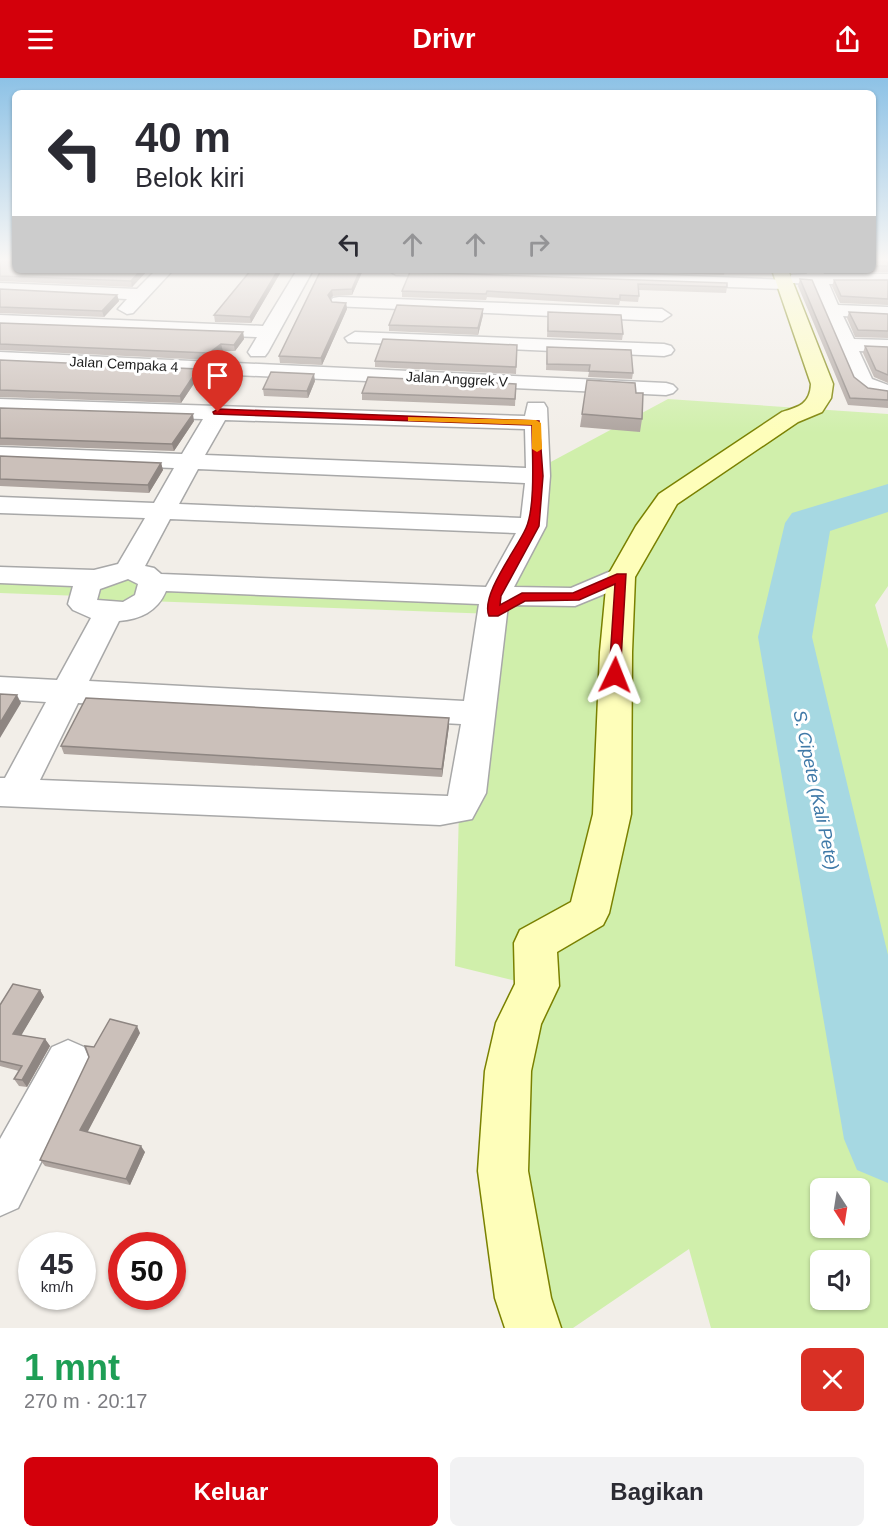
<!DOCTYPE html>
<html lang="id">
<meta charset="utf-8">
<style>
body{margin:0;font-family:Helvetica,sans-serif;background:#f2f2f3;color:#2b2b33;height:100vh;display:flex;flex-direction:column;font-size:22px;white-space:nowrap}
*{box-sizing:border-box;margin:0}
p{font-size:20px;color:#7c7c81}
.icon{flex:none;width:33px;height:33px;fill:none;stroke:currentColor;stroke-width:2;stroke-linecap:round;stroke-linejoin:round}
.map{position:relative;height:1250px;overflow:hidden}
.sheet{display:flex;flex-direction:column;background:#fff;flex:1}
.sheet>*{flex:none}
.top-card{position:absolute;left:12px;top:12px;width:864px;height:183px;border-radius:9px;box-shadow:0 2px 4px #0004;background:#fff;color:#2b2b33;overflow:hidden}
.needle{width:39px;rotate:168deg}
.fabs{position:absolute;left:810px;top:1100px;display:grid;gap:12px}
.fabs a{display:grid;place-items:center;width:60px;height:60px;border-radius:9px;background:#fff;box-shadow:0 2px 4px #0004;font-size:30px}
.speed{position:absolute;left:18px;top:1154px;display:flex;gap:12px;font-size:30px;font-weight:700;text-align:center}
.speed>*{display:grid;place-content:center;width:78px;height:78px;border-radius:50%;background:#fff;box-shadow:0 2px 4px #0004;line-height:1}
.speed small{font-size:15px;font-weight:400}
.speed .limit{border:9px solid #d22;background:#fff;color:#111}
.pin{position:absolute;display:grid;place-items:center;width:51px;height:51px;color:#fff;margin:-62px -26px;border-radius:50% 50% 50% 0;rotate:-45deg;box-shadow:0 0 6px #0007}
.pin .icon{rotate:45deg}
.me{position:absolute;width:66px;margin:-33px;rotate:2deg;stroke-linejoin:round;filter:drop-shadow(0 0 4px #0008)}
.turn{display:flex;align-items:center;gap:21px;height:126px;padding:0 24px;font-size:27px}
.turn .icon{width:78px;height:78px;stroke-width:2.5}
.turn b{display:block;font-size:42px;line-height:51px}
.lanes{display:flex;align-items:center;height:57px;padding:0 24px;background:#0003;justify-content:center;gap:30px;direction:ltr}
.lanes .off{opacity:.35}
.round{display:grid;place-items:center;flex:none;width:63px;height:63px;border-radius:9px;background:#f2f2f3}
.headline{display:flex;align-items:center;justify-content:space-between;height:102px;padding:0 24px}
h1{font-size:36px;font-weight:600;line-height:45px;color:#1e9e55}
.cta{display:flex;gap:12px;margin-top:auto;padding:12px 24px}
.cta a{flex:1;height:69px;border-radius:9px;background:#d3000b;color:#fff;font-size:24px;font-weight:600;line-height:69px;text-align:center}
.cta a+a{background:#f2f2f3;color:#2b2b33}
header{display:flex;justify-content:space-between;align-items:center;height:78px;padding:0 24px;background:#d3000b;color:#fff;font-size:27px;font-weight:600}
.map>svg:first-child{display:block}
</style>
<header><svg class="icon" aria-label="menu" viewBox="0 0 24 24"><path d="M4 6h16M4 12h16M4 18h16"/></svg>Drivr<svg class="icon" aria-label="share" viewBox="0 0 24 24"><path d="M12 15V3M7 8l5-5 5 5M5 13v7h14v-7"/></svg></header>
<div class="map">
<svg width="888" height="1250" viewBox="0 0 888 1250">
<rect width="100%" height="100%" fill="#f2eee8"/>
<path fill="#d0efab" fill-rule="evenodd" d="M668 321 888 336V508L875 527 888 571V1250H711L689 1171 573 1250H533L503 1093 537 908 455 888 459 731 493 536 147 523 127 533 81 518 0 515V497L108 496 153 504 495 518 547 386ZM820 1110H860V1149H820ZM820 1182H860V1221H820Z"/>
<g fill="none" stroke-linecap="round" stroke-linejoin="round">
<path fill="#a6d8e2" fill-rule="evenodd" d="M888 406V434L830 453 812 559 888 877V1105L857 1092 844 1061 758 559 785 445 792 435Z"/>
<g stroke="#a8a8a8" stroke-width="3">
<path id="minor" d="M156 192H173L133 235 127 236 118 231 127 221 0 215V205L137 211Z
M297 192H313L268 274 265 278H251L248 274 257 259 0 249V237L263 248Z
M388 192H537L789 202 791 197 807 196 806 192H822L824 196H888V206H829L838 227 888 229V241L843 238 854 261 888 262V274L859 273 872 301 888 307V319L866 315 853 304 812 206 793 205 791 210 785 211 396 197Z
M339 219 662 231 671 237 662 243 333 228 330 224 333 220Z
M355 254 664 266 671 268 674 272 671 276 664 278 348 264 345 260Z
M0 274 666 305 673 307 677 311 673 315 666 317 0 286Z
M0 321 525 338 528 325H544L547 330 550 398 546 448 514 509 571 510 611 493 621 491 631 493 635 499 631 505 575 528 508 527 486 715 472 741 440 747 0 728V700H5L46 624 0 621V599L57 602 91 540 73 532 68 526 73 508 0 505V489L94 492 118 486 145 440 0 435V419L154 425 174 390 0 383V369L182 376 203 341 0 335ZM225 342 525 351 526 390 205 377ZM198 391 525 405 521 440 179 426ZM170 441 516 455 486 509 161 496 154 490 145 488ZM128 501 138 506 135 517 123 524 97 522 100 511ZM166 513 479 526 464 623 89 603 119 543C140 541 157 534 166 513ZM78 625 461 646 448 718 40 702Z
M68 962 84 969 91 985 18 1130 0 1138V1061L52 969Z"/>
</g>
<g stroke="#7a8100" stroke-width="3">
<path id="secondary" d="M772 192H788L833 306 831 320 822 334 798 344 677 426 635 499 632 574 631 736 609 835 603 847 557 874 559 908 541 946 531 993 528 1093 551 1220 561 1250H505L495 1220 478 1093 485 993 496 945 515 906 514 865 520 852 571 824 593 736 600 574 607 499 636 448 659 416 782 334C799 329 810 326 811 306Z"/>
</g>
<use href="#minor" fill="#fff" fill-rule="evenodd"/>
<use href="#secondary" fill="#fefeba" fill-rule="evenodd"/>
</g>
<path fill="#afa5a0" d="M0 180 15 192H148L132 209 0 203Z
M873 180H888V194H825L824 192H873Z
M251 192H282L251 245 215 244 214 237Z
M321 192H363L352 217 333 218 330 221 332 224 346 225 347 231 322 287 280 285 279 278Z
M594 192H725L724 197Z
M796 192H805L804 194H797Z
M410 194 727 209 726 215 639 212V218L638 224 620 223 619 227 487 219 486 222 402 219V213Z
M800 201 854 299 868 310 888 313V330L848 327 798 208Z
M834 202H888V227L840 225 832 208Z
M0 211 117 217 119 223 104 239 0 235Z
M548 234 623 256 622 262 547 259Z
M849 234 888 236V260L855 259 847 240Z
M483 237 478 257 389 253V247Z
M0 245 243 254 244 261 235 273H223L210 282 0 272Z
M517 267 516 296 375 289V283Z
M865 268 888 269V305L874 299 863 275Z
M547 269 633 295 632 301 588 299 589 294 546 292Z
M0 282 198 291 199 298 181 325 0 319Z
M315 303 308 320 264 318 263 311Z
M516 306 515 328 362 322V315Z
M636 315 642 341 640 354 580 349 582 336Z
M0 330 194 343 174 373 0 367Z
M0 378 161 385 163 392 149 415 0 408Z
M449 648 442 699 64 676 61 668Z
M40 912 44 919 21 957 45 961 50 968 27 1009 19 1008 14 1001 19 993 0 988V927Z
M140 955 87 1054 145 1074 130 1107 45 1088 40 1082 94 969Z"/>
<path fill="#8e8682" d="M141 192H148L132 209 131 203Z
M278 192H282L251 245 250 239Z
M360 192H363L352 217V211Z
M332 212 333 218 328 223V217Z
M117 217 119 223 104 239 102 233Z
M346 225 347 231 322 287 321 280Z
M483 231V237L478 257V250Z
M243 254 244 261 235 273 234 267Z
M221 266 223 273 210 282 209 275Z
M198 291 199 298 181 325 180 318Z
M314 296 315 303 308 320 307 313Z
M193 336 194 343 174 373 172 366Z
M161 385 163 392 149 415 148 407Z
M17 617 21 625 0 660V645Z
M449 640V648L442 699V691Z
M40 912 44 919 18 963 13 956Z
M137 948 140 955 85 1059 80 1052Z
M45 961 50 968 27 1009 22 1002Z
M141 1068 145 1074 130 1107 126 1101Z"/>
<path fill="#cbc0ba" stroke="#8e8682" stroke-width="1.5" d="M0 180H15V192H141L131 203 0 198Z
M873 180H888V188H873Z
M251 192H278L250 239 214 237Z
M321 192H360L352 211 332 212 328 217 332 224 346 225 321 280 279 278Z
M410 194 727 205V209L638 206 639 218 620 217V221L487 213 486 216 402 213Z
M800 201 812 202 854 299 868 310 888 313V322L850 320Z
M834 202H888V221L841 218Z
M0 211 117 217 102 233 0 229Z
M397 227 483 231 478 250 389 247Z
M548 234 621 237 623 256 548 253Z
M849 234 888 236V253L858 252Z
M0 245 243 254 234 267 221 266 209 275 0 266Z
M383 261 517 267 516 289 375 283Z
M865 268 888 269V297L876 292Z
M547 269 631 272 633 295 589 293 590 287 547 286Z
M0 282 198 291 180 318 0 312Z
M271 294 314 296 307 313 263 311Z
M368 299 516 306 515 321 362 315Z
M587 302 635 305 636 315H643L642 341 582 336Z
M0 330 193 336 172 366 0 360Z
M0 378 161 385 148 407 0 401Z
M0 616 17 617 0 645Z
M86 620 449 640 442 691 61 668Z
M13 906 40 912 13 956 45 961 22 1002 14 1001 22 988 0 983V927Z
M110 941 137 948 80 1052 141 1068 126 1101 40 1082 89 979 85 968 94 969Z"/>
<linearGradient id="sky" x2="0" y2="1"><stop stop-color="#8dc2e6"/><stop offset="0.51" stop-color="#f9f7f5"/><stop offset="1" stop-color="#f9f7f5" stop-opacity="0"/></linearGradient>
<rect width="888" height="355" fill="url(#sky)"/>
<path fill="#d3000b" stroke="#890007" stroke-width="1.5" d="M218 331 539 343 543 398 539 448 501 518 500 527 522 515H573L617 496H626L620 600H610L609 597 615 506 579 522 525 523 498 538H489C480 517 517 471 526 450 536 428 532 373 532 347L214 336 213 334Z"/>
<path fill="#f59e0b" d="M408 339 536 342 541 345 542 371 537 374 532 371V347L411 343H408Z"/>
<g text-anchor="middle" dominant-baseline="central" stroke-width="6" stroke-linejoin="round" paint-order="stroke">
<g font-size="14" fill="#212121" stroke="#fff">
<text transform="translate(124 286) rotate(3)">Jalan Cempaka 4</text>
<text transform="translate(457 301) rotate(3)">Jalan Anggrek V</text>
</g>
<g font-size="18" font-style="italic" fill="#407aa8" stroke="#fff">
<text transform="translate(816 712) rotate(78)">S. Cipete (Kali Pete)</text>
</g>
</g>
</svg>
<div class="fabs">
<a><svg class="needle" viewBox="-14 -14 28 28"><path d="M0-13l5 13h-10z" fill="#e53935"/><path d="M0 13l5-13h-10z" fill="#7c7c81"/></svg></a>
<a><svg class="icon" aria-label="sound" viewBox="0 0 24 24"><path d="M4 9h4l5-4v14l-5-4H4zM17 9q2 3 0 6"/></svg></a>
</div>
<div class="speed"><div>45<small>km/h</small></div><div class="limit">50</div></div>
<div class="pin" style="left:218px;top:334px;background:#d93025"><svg class="icon" aria-label="arrive" viewBox="0 0 24 24"><path d="M6 21V4h12l-3 4 3 4H6"/></svg></div>
<svg class="me" style="left:615px;top:597px" viewBox="-20 -20 40 40"><path d="M0-17L14 15 0 8-14 15z" fill="#d3000b" stroke="#fff" stroke-width="4"/></svg>
<div class="top-card">
<div class="turn"><svg class="icon" aria-label="left" viewBox="0 0 24 24"><path d="M17 20v-9H6M10 6l-5 5 5 5"/></svg><div><b>40 m</b>Belok kiri</div></div>
<div class="lanes"><svg class="icon" aria-label="left" viewBox="0 0 24 24"><path d="M17 20v-9H6M10 6l-5 5 5 5"/></svg><svg class="icon off" aria-label="ahead" viewBox="0 0 24 24"><path d="M12 20V5M6 11l6-6 6 6"/></svg><svg class="icon off" aria-label="ahead" viewBox="0 0 24 24"><path d="M12 20V5M6 11l6-6 6 6"/></svg><svg class="icon off" aria-label="right" viewBox="0 0 24 24"><path d="M7 20v-9h11M14 6l5 5-5 5"/></svg></div>
</div>
</div>
<section class="sheet">
<div class="headline"><div><h1>1 mnt</h1><p>270 m · 20:17</p></div><a class="round" style="background:#d93025;color:#fff"><svg class="icon" aria-label="close" viewBox="0 0 24 24"><path d="M6 6l12 12M18 6L6 18"/></svg></a></div>
<div class="cta"><a>Keluar</a><a>Bagikan</a></div>
</section>
